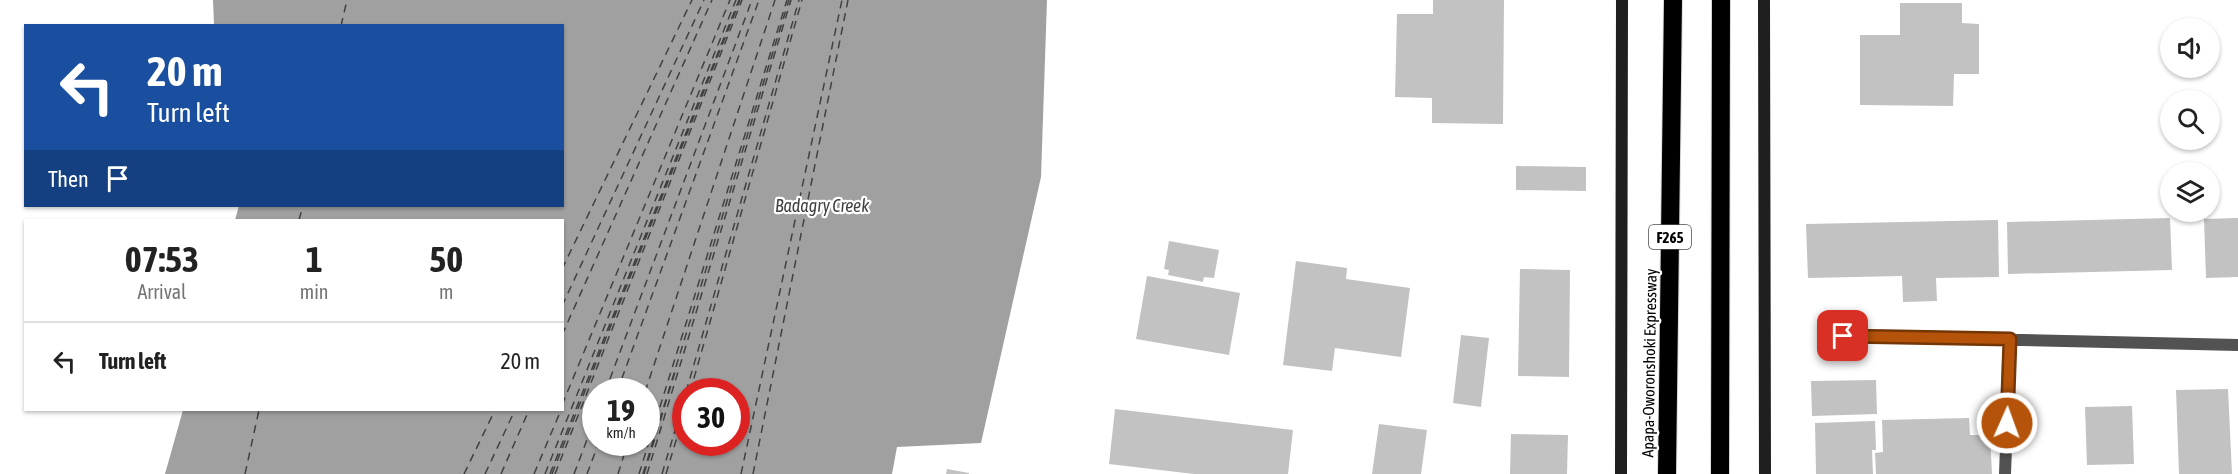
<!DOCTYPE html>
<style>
body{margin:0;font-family:"Asap Condensed",sans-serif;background:#f6f6f6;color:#222;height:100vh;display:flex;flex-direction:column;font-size:22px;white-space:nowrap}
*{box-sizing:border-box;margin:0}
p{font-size:20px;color:#767676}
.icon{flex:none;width:33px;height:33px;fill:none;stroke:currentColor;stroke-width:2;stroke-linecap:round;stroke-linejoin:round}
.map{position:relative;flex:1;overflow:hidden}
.sheet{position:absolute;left:24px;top:219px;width:540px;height:192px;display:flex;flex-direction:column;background:#fff;border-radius:0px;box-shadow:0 2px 4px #0004}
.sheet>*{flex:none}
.guide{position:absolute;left:24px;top:24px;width:540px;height:183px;border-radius:0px;box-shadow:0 2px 4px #0004;background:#1a4fa0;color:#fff;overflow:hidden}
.buttons{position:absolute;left:2160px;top:18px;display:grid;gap:12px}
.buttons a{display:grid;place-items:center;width:60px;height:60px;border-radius:50%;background:#fff;box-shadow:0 2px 4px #0004;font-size:30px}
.speed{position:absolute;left:582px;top:378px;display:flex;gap:12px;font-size:30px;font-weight:700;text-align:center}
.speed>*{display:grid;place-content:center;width:78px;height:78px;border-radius:50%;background:#fff;box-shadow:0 2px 4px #0004;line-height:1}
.speed small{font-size:15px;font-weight:400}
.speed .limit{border:9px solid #d22;background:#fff;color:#111}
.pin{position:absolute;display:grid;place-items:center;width:51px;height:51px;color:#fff;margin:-26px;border-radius:12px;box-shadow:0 3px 9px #0006}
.me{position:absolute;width:66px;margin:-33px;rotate:2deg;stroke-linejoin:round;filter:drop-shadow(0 0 4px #0008)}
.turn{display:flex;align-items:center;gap:21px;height:126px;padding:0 24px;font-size:27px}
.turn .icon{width:78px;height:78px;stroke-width:2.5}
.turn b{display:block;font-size:42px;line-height:51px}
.then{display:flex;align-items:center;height:57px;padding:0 24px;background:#0003;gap:12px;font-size:22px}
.eta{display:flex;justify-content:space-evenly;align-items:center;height:102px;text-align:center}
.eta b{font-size:36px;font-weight:700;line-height:42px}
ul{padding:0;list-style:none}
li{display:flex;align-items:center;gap:18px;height:78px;padding:0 24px;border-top:2px solid #e0e0e0}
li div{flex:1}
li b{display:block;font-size:22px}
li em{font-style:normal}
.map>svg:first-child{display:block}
</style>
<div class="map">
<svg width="2238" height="474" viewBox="0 0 2238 474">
<rect width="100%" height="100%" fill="#fff"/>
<path fill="#a0a0a0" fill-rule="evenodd" d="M213 0H1047L1041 177 981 443 897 447 892 474H165L183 410H562V220H235L239 206H562V26L214 25ZM596 392H646V442H596ZM686 392H736V442H686Z"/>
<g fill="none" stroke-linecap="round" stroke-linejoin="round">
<path stroke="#414141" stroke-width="1.5" stroke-dasharray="8 6" stroke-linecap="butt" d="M341 26 347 0
M299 220 303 206
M562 269 692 0
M562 306 704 0
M562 335 712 0
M605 392 752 0
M617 392 759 0
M645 392 775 0
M686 392 799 0
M690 392 802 0
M562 405 730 0
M245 474 259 410
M464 474 495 410
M485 474 515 410
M501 474 529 410
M534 474 561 410
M545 474 736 0
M550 474 739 0
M552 474 740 0
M555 474 742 0
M574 474 596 416
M587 474 599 442
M618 474 628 442
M639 474 787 0
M643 474 789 0
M644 474 675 372
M647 474 791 0
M662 474 686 394
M666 474 686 407
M741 474 842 0
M753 474 848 0"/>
</g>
<path fill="#c2c2c2" d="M1433 0H1504L1503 124 1432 123V98L1395 97 1397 14H1433Z
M1900 3H1962V23L1979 24V74H1954L1953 106 1860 105V35H1900Z
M1516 166 1586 167V191L1516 190Z
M2170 218 2172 270 2008 274 2007 222Z
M2238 218V277L2206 278 2204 219Z
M1998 220 1999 277 1936 278 1937 301 1903 302 1902 276 1808 278 1806 224Z
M1169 241 1219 250 1214 278 1204 277 1203 282 1168 275 1169 270 1164 269Z
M1296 261 1347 268 1346 279 1410 288 1401 357 1335 348 1332 371 1283 365Z
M1520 269 1570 270 1569 377 1518 376Z
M1147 276 1240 293 1229 355 1136 339Z
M1461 335 1489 338 1481 407 1453 403Z
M1876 380 1877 414 1812 416 1811 381Z
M2228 389 2232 474H2179L2176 390Z
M2132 406 2134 464 2087 465 2085 407Z
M1115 409 1293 430 1288 474H1194L1109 464Z
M1969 418 1970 435H1990L1992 474H1876L1875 453 1883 452 1882 420Z
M1875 421 1876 450H1872L1873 474H1816L1815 423Z
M1379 424 1427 430 1421 474H1372Z
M1511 434 1568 435 1567 474H1510Z
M947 469 969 473V474H946Z"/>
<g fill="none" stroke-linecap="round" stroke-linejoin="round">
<g stroke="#dbdbdb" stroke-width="20">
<path id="motorway" d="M1667 474 1673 0
M1720 474 1721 0"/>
</g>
<path stroke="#525252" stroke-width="12" d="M1843 336 2238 345
M2005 474 2010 339"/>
<path stroke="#1f1f1f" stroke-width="12" d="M1764 0 1765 474
M1621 474 1622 0"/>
<use href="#motorway" stroke="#000" stroke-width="18"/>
</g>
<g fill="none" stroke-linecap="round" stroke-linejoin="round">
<g stroke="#753606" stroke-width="15">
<path id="route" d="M1843 336 2010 339 2007 423"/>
</g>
<use href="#route" stroke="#b45309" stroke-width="10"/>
</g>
<g text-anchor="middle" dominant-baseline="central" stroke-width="4.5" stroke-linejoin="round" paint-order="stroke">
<rect fill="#fff" stroke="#4c4c4c" stroke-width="1.5" x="1649" y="225" width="42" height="24" rx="4.5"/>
<g font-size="15" font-weight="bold" fill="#000">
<text x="1670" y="237">F265</text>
</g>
<g font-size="16" fill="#000" stroke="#fff">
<text transform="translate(1649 363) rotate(-89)">Apapa-Oworonshoki Expressway</text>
</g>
<g font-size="18" font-style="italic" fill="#414141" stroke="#fff">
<text x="822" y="205">Badagry Creek</text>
</g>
</g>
</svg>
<div class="buttons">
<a><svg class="icon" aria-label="sound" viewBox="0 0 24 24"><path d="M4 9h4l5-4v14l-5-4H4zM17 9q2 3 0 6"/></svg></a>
<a><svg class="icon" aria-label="search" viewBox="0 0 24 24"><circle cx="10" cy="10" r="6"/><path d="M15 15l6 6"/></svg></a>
<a><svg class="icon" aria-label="layers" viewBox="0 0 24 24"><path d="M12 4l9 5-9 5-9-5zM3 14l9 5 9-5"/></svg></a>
</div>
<div class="speed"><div>19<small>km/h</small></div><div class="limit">30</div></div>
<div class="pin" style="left:1843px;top:336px;background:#d93025"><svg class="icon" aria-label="arrive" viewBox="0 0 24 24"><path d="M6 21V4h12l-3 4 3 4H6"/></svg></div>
<svg class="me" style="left:2007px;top:423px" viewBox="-20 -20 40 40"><circle r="17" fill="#b45309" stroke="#fff" stroke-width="3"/><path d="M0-11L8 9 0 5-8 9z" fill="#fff"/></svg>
<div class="guide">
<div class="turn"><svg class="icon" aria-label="left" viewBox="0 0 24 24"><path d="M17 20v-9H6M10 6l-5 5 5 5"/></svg><div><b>20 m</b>Turn left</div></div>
<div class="then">Then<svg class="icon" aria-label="arrive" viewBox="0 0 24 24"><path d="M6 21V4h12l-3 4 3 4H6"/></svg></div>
</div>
<section class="sheet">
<div class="eta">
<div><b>07:53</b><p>Arrival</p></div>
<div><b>1</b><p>min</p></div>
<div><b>50</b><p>m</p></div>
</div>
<ul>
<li><svg class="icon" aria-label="left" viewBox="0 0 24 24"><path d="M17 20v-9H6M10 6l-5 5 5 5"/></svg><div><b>Turn left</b></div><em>20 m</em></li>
</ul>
</section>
</div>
